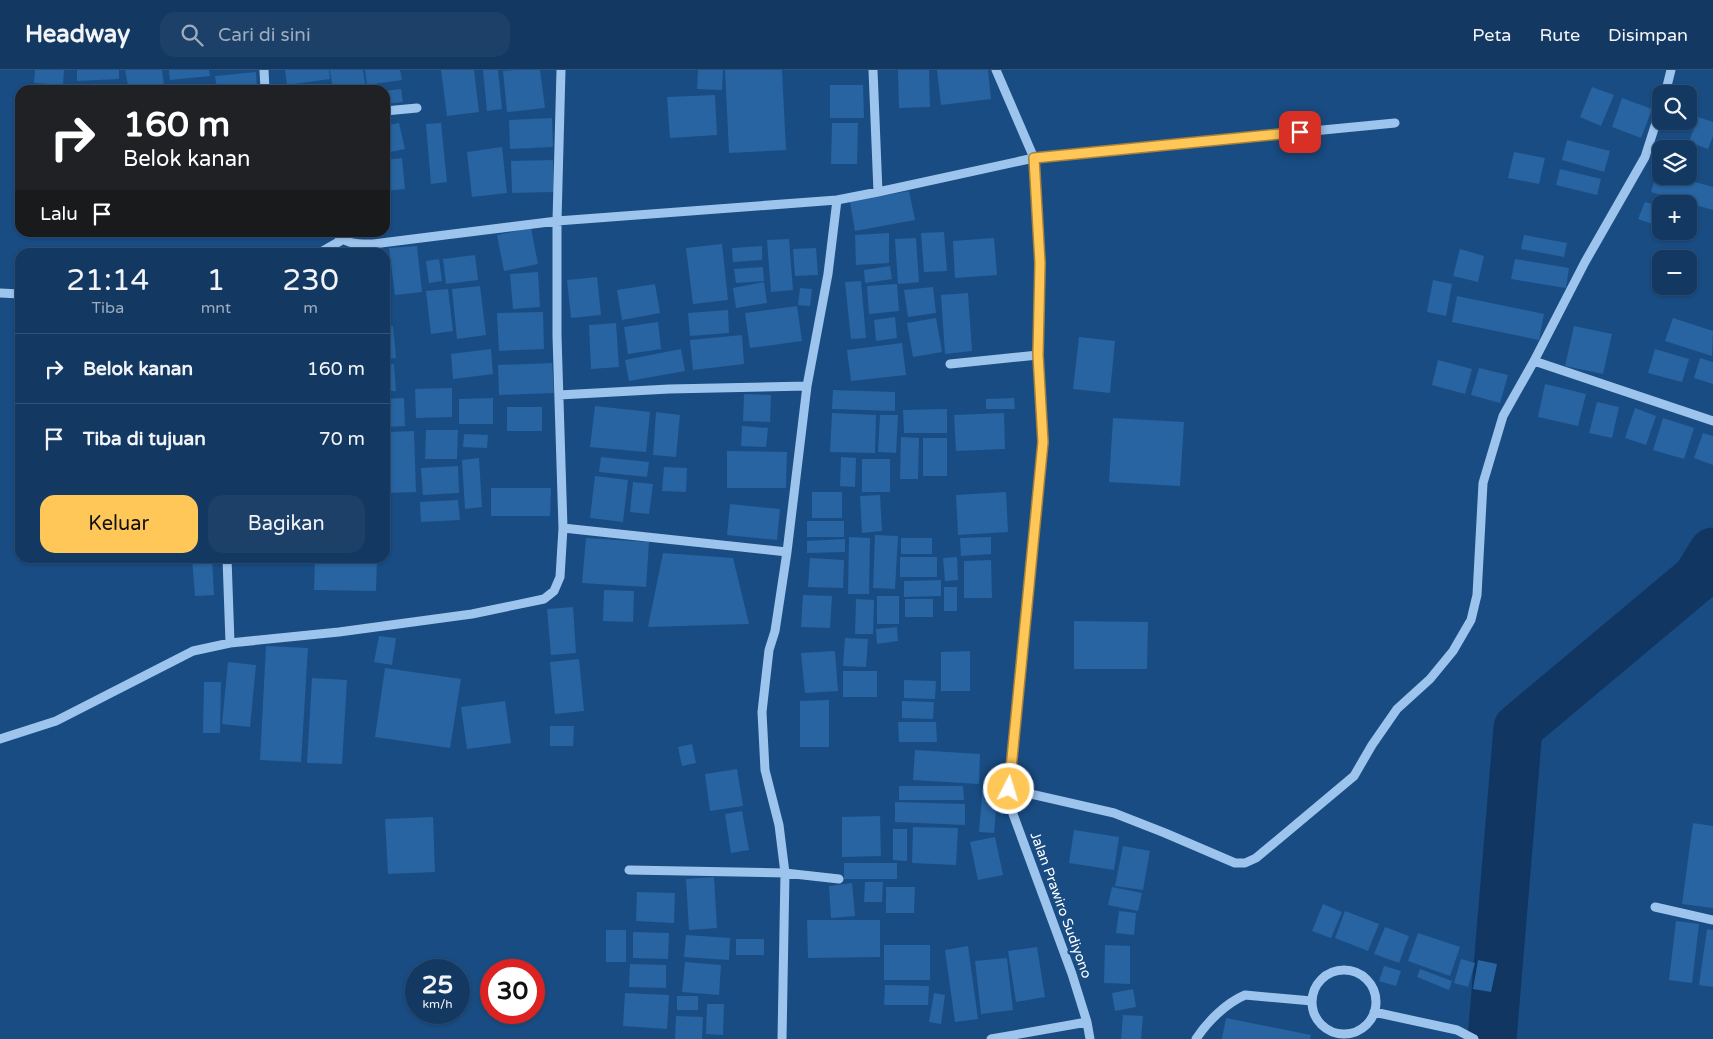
<!DOCTYPE html>
<html lang="id">
<meta charset="utf-8">
<style>
body{margin:0;font-family:"Varela Round",sans-serif;background:#1c4068;color:#f1f3f6;height:100vh;display:flex;flex-direction:column;font-size:19px;white-space:nowrap}
*{box-sizing:border-box;margin:0}
p{font-size:16px;color:#9dacbe}
.icon{flex:none;width:28px;height:28px;fill:none;stroke:currentColor;stroke-width:2;stroke-linecap:round;stroke-linejoin:round}
.map{position:relative;flex:1;overflow:hidden}
.details{position:absolute;left:15px;top:178px;width:375px;height:315px;display:flex;flex-direction:column;background:#133962;border-radius:15px;box-shadow:0 1px 4px #0004,0 0 0 1px #325377}
.details>*{flex:none}
.hud{position:absolute;left:15px;top:15px;width:375px;height:152px;border-radius:15px;box-shadow:0 1px 4px #0004,0 0 0 1px #325377;background:#202124;color:#fff;overflow:hidden}
.tools{position:absolute;left:1652px;top:15px;display:grid;gap:10px}
.tools a{display:grid;place-items:center;width:45px;height:45px;border-radius:10px;background:#133962;box-shadow:0 1px 4px #0004,0 0 0 1px #325377;font-size:25px}
.speed{position:absolute;left:405px;top:889px;display:flex;gap:10px;font-size:25px;font-weight:700;text-align:center}
.speed>*{display:grid;place-content:center;width:65px;height:65px;border-radius:50%;background:#133962;box-shadow:0 1px 4px #0004,0 0 0 1px #325377;line-height:1}
.speed small{font-size:12px;font-weight:400}
.speed .limit{border:8px solid #d22;background:#fff;color:#111}
.pin{position:absolute;display:grid;place-items:center;width:42px;height:42px;color:#fff;margin:-21px;border-radius:10px;box-shadow:0 2px 8px #0006}
.me{position:absolute;width:55px;margin:-28px;rotate:5deg;stroke-linejoin:round;filter:drop-shadow(0 0 4px #0008)}
.turn{display:flex;align-items:center;gap:18px;height:105px;padding:0 25px;font-size:22px}
.turn .icon{width:65px;height:65px;stroke-width:2.5}
.turn b{display:block;font-size:35px;line-height:42px}
.then{display:flex;align-items:center;height:48px;padding:0 25px;background:#0003;gap:10px;font-size:19px}
.eta{display:flex;justify-content:space-evenly;align-items:center;height:85px;text-align:center}
.eta b{font-size:30px;font-weight:600;line-height:35px}
.cta{display:flex;gap:10px;margin-top:auto;padding:10px 25px}
.cta a{flex:1;height:58px;border-radius:15px;background:#ffc758;color:#111;font-size:20px;font-weight:600;line-height:58px;text-align:center}
.cta a+a{background:#1c4068;color:#f1f3f6}
ul{padding:0;list-style:none}
li{display:flex;align-items:center;gap:15px;height:70px;padding:0 25px;border-top:1px solid #325377}
li div{flex:1}
li b{display:block;font-size:19px}
li em{font-style:normal}
header{display:flex;align-items:center;gap:30px;box-sizing:border-box;height:70px;padding:0 25px;background:#133962;border-bottom:1px solid #325377}
header strong{font-size:24px}
nav{display:flex;gap:28px;margin-inline-start:auto;font-size:18px}
.search{width:350px;height:45px;background:#1c4068;display:flex;align-items:center;gap:12px;box-sizing:border-box;padding:0 18px;border-radius:15px;color:#9dacbe;font-size:19px}
.map>svg:first-child{display:block}
</style>
<header>
<strong>Headway</strong>
<div class="search"><svg class="icon" aria-label="search" viewBox="0 0 24 24"><circle cx="10" cy="10" r="6"/><path d="M15 15l6 6"/></svg>Cari di sini</div>
<nav><a>Peta</a><a>Rute</a><a>Disimpan</a></nav>
</header>
<div class="map">
<svg width="1713" height="969" viewBox="0 0 1713 969">
<rect width="100%" height="100%" fill="#194c83"/>
<g fill="none" stroke-linecap="round" stroke-linejoin="round">
<path stroke="#103661" stroke-width="49" d="M1492 969 1518 658 1697 508 1713 482"/>
</g>
<path fill="#2764a1" d="M35 0H64L63 15 34 13Z
M77 0H119V9L77 11Z
M125 0H162L164 15 129 20Z
M169 0H209L210 6 170 10Z
M285 0H329L330 9 287 15Z
M330 0H363L366 20H333Z
M365 0H400L402 10 367 15Z
M441 0H474L479 42 447 46Z
M483 0H498L502 39 487 41Z
M515 0H540L545 38 507 42 503 1Z
M698 0H723L722 20 697 19Z
M725 0H782L786 80 729 83Z
M898 0H929L930 37 899 38Z
M937 0H988L991 29 941 35Z
M256 2 257 20H217L215 6Z
M830 15H863L864 48H830Z
M1592 17 1614 25 1601 56 1580 47Z
M401 19 403 32 385 34V21Z
M715 25 717 65 670 68 667 27Z
M1622 28 1652 39 1641 68 1612 57Z
M1698 47 1713 52V66L1708 79 1689 72Z
M552 48 553 77 510 79 509 50Z
M399 53 405 79 385 83V56Z
M441 53 447 112 431 114 426 54Z
M832 53H858L857 94H831Z
M1567 70 1610 81 1604 102 1562 90Z
M502 77 507 123 472 127 467 82Z
M1514 82 1545 88 1539 114 1508 108Z
M402 88 405 119 385 121V90Z
M553 90 554 122 512 123 511 91Z
M1560 99 1601 109 1597 125 1556 115Z
M1657 101 1661 103V106H1674L1713 117V140L1651 122Z
M909 121 915 150 855 161 850 132Z
M1645 132 1661 137V157L1638 149Z
M531 158 538 194 504 201 497 165Z
M944 162 947 201 924 202 921 163Z
M889 163V193L856 195 855 165Z
M1524 165 1567 173 1564 187 1521 179Z
M916 168 919 212 898 214 895 169Z
M994 168 997 205 955 208 953 171Z
M789 169 793 220 771 222 767 170Z
M722 174 728 230 693 234 686 178Z
M417 176 422 222 395 225 389 178Z
M762 176V190L733 192 732 178Z
M816 178 818 205 795 206 793 179Z
M1460 179 1484 186 1478 212 1453 206Z
M1669 182 1691 187 1690 195 1689 189H1667Z
M475 185 478 210 446 214 443 189Z
M439 189 442 211 429 213 426 191Z
M1515 189 1569 198 1566 218 1511 209Z
M890 196 892 209 865 213 864 200Z
M763 197 764 211 736 213 734 199Z
M538 202 540 237 513 239 510 204Z
M597 207 601 245 571 248 567 210Z
M1433 210 1452 214 1446 246 1427 242Z
M861 211 866 268 851 269 845 212Z
M764 212 767 233 736 238 733 218Z
M655 214 660 243 622 250 617 220Z
M897 214 899 241 869 244 867 216Z
M385 216H388L390 250H385Z
M480 216 486 265 457 269 452 219Z
M933 217 936 243 908 247 904 220Z
M800 218 812 219 810 236 798 235Z
M448 219 453 261 431 264 426 221Z
M968 223 972 281 945 284 941 225Z
M1457 226 1544 244 1539 270 1452 252Z
M797 236 802 271 750 278 745 243Z
M728 240 729 263 690 266 688 243Z
M543 242 544 279 499 281 497 243Z
M895 247 897 268 876 271 874 250Z
M936 248 942 282 913 287 907 253Z
M1673 248 1713 261 1712 286 1665 271Z
M658 252 661 279 628 284 624 257Z
M616 253 619 297 591 299 589 255Z
M393 256 396 288 385 289V257Z
M1574 256 1612 264 1603 304 1565 296Z
M742 265 744 294 693 300 690 270Z
M1079 267 1115 271 1110 323 1073 319Z
M902 273 906 305 851 311 847 280Z
M491 279 493 304 453 309 451 284Z
M681 279 685 301 629 311 625 290Z
M1655 279 1689 289 1682 312 1648 303Z
M1700 288 1713 292V314L1694 308Z
M1438 290 1472 299 1465 324 1432 315Z
M552 293 554 323 499 325 498 295Z
M394 294 396 321H385V295Z
M1479 298 1508 305 1500 333 1471 325Z
M1545 314 1586 324 1578 356 1538 347Z
M452 318V347L416 348 415 319Z
M833 320 895 322V341L832 339Z
M744 324 771 325 770 352 743 351Z
M404 328 405 356 385 357V329Z
M493 328V354H459V329Z
M1014 328 1015 339H986V329Z
M1597 332 1619 337 1612 368 1589 363Z
M595 336 650 342 646 382 590 377Z
M507 337H542V361H507Z
M1635 338 1656 346 1646 375 1625 368Z
M947 339V363H904L903 340Z
M656 342 680 345 676 387 653 385Z
M832 343 876 345 875 383 830 382Z
M1004 343 1005 379 956 381 954 345Z
M880 345H898L896 383 878 382Z
M1113 348 1184 352 1180 416 1109 412Z
M1663 348 1694 358 1684 389 1653 380Z
M742 356 768 358 766 377 741 376Z
M426 360H458L457 389H425Z
M414 361 416 422 388 423 386 362Z
M1703 363 1713 366V395L1694 388Z
M464 364 488 365 487 378 463 377Z
M901 367 919 368 918 409H900Z
M923 368H947V406H923Z
M727 381 787 382 786 418H727Z
M601 387 649 392 647 407 599 402Z
M841 387 856 388 855 417 840 416Z
M479 388 482 437 465 439 462 390Z
M862 389H890V422H862Z
M458 396 459 423 423 425 421 398Z
M664 397 687 398 686 422 662 421Z
M595 406 628 410 623 452 590 448Z
M633 412 653 414 649 444 630 442Z
M491 418H551L550 446H491Z
M812 422H842V448H812Z
M1006 422 1008 462 958 465 956 425Z
M880 425 882 461 862 463 860 426Z
M458 430 460 450 421 452 420 432Z
M730 434 780 439 777 470 727 465Z
M807 451H844V467H807Z
M875 465 898 466 895 519 873 518Z
M849 467 870 468 869 524H848Z
M991 467V484L961 486 960 468Z
M586 468 649 472 646 517 582 513Z
M901 468H932V484H901Z
M845 469V482L807 483V471Z
M663 483 733 488 749 554 648 557Z
M900 487H937V507H900Z
M957 487 958 510 945 511 943 488Z
M192 488H212L214 525 195 526Z
M315 488H377L376 521 314 520Z
M810 488 844 490 843 518 808 517Z
M991 490 992 528H964V491Z
M941 510V526L904 527V511Z
M944 517H957V541H944Z
M604 520 634 521 633 552 603 551Z
M803 525 832 526 830 558 801 557Z
M877 526H899V554H877Z
M856 529 874 530 873 564H855Z
M905 529H933V547H905Z
M573 537 576 583 551 585 547 539Z
M1074 551 1148 552 1147 599H1074Z
M897 557 898 571 877 574 876 559Z
M379 566 396 568 392 595 374 592Z
M845 568 868 569 866 597 843 596Z
M266 576 308 578 301 692 260 690Z
M835 581 838 621 805 623 801 583Z
M970 581V621H941V582Z
M579 589 584 641 555 644 550 592Z
M228 592 256 595 250 657 222 654Z
M385 598 461 609 450 678 375 667Z
M843 601H877V627H843Z
M312 608 347 610 342 694 307 693Z
M904 610 936 611 935 629 904 628Z
M204 612H221L220 663H203Z
M829 630V677H800V631Z
M505 631 511 673 467 679 461 637Z
M902 631 934 632 933 649 902 648Z
M898 652H936L937 672H899Z
M550 656H574L573 676H550Z
M692 674 696 693 682 696 678 677Z
M915 680 980 684 979 714 913 710Z
M737 699 743 736 710 741 705 704Z
M983 714 998 716 994 763 979 762Z
M899 716H963L964 730H899Z
M895 732 965 734V755L895 752Z
M742 741 749 780 731 783 725 744Z
M880 746 881 786 842 787V747Z
M433 747 435 802 388 804 385 749Z
M1693 753 1713 756V838L1682 834Z
M913 757 958 758 956 795 912 793Z
M893 759H907V791L893 790Z
M1074 760 1119 767 1114 800 1069 793Z
M995 767 1003 805 978 810 970 772Z
M1123 776 1150 781 1143 820 1115 816Z
M844 793H897V809H844Z
M714 807 717 858 689 860 686 809Z
M865 812H883L882 832H864Z
M852 813 855 846 831 848 829 816Z
M886 817H915L914 843H886Z
M1112 817 1142 823 1138 841 1108 835Z
M637 822 675 823 674 853 636 851Z
M1323 834 1342 842 1331 868 1312 861Z
M1119 841 1136 843 1134 865 1116 863Z
M1345 841 1379 854 1368 881 1335 868Z
M807 850H880V887L808 888Z
M1676 851 1699 854 1692 913 1669 910Z
M1385 857 1409 866 1399 893 1374 884Z
M1707 859 1713 860V917L1699 915Z
M606 860H626V892H606Z
M633 862 669 863 668 889 633 888Z
M1418 863 1460 877 1450 906 1408 891Z
M686 865 730 868 729 890 684 887Z
M736 869H764V885H736Z
M884 875H930V910H884Z
M1105 875 1130 876V914L1104 913Z
M968 876 978 949 955 952 945 880Z
M1037 877 1045 927 1016 932 1008 881Z
M1007 888 1013 940 981 944 975 891Z
M1461 889 1475 893 1468 917 1454 913Z
M1478 890 1497 894 1491 922 1473 919Z
M685 892 721 895 719 925 682 922Z
M630 894 666 895V918L629 917Z
M1384 896 1401 901 1396 916 1379 911Z
M1420 899 1452 911 1449 920 1417 907Z
M885 915 929 916 928 935H884Z
M1133 919 1136 937 1115 941 1112 923Z
M625 923 669 925 667 959 623 956Z
M934 923 945 925 941 954 929 952Z
M677 926H698V940H677Z
M707 934H724L723 965 706 964Z
M1123 945 1143 946 1141 969H1121Z
M676 946 703 947 702 969H675Z
M1226 948 1311 965 1310 969H1222Z"/>
<g fill="none" stroke-linecap="round" stroke-linejoin="round">
<path stroke="#9dc4ec" stroke-width="9" d="M264 0 265 20
M873 0 878 122
M996 0 1034 88 1040 193 1038 285 1043 372 1009 719 1013 744 1072 904 1087 952 1090 969
M1665 24 1671 0
M385 41 417 38
M335 162C346 175 358 174 373 174L557 151 837 130
M321 182 342 170
M0 223 20 224
M1534 291 1713 351
M950 294 1038 285
M559 325 669 319 807 316
M563 458 787 482
M227 488 230 573
M0 669 56 651 193 581 230 573 339 562 472 544 544 529 554 521 560 507 563 458 557 266V151L561 0
M1009 719 1114 743 1165 763 1235 793H1245L1256 788 1354 706 1372 675 1397 639 1430 609 1453 581 1471 550 1477 525 1483 413 1503 346 1534 291 1585 192 1645 87 1661 37
M629 800 785 803 839 809
M1655 837 1713 850
M1312 932a32 32 0 1 1 64 0a32 32 0 1 1-64 0Z
M1374 942 1457 960 1474 969
M782 969 785 803 779 755 765 700 762 642 769 580 775 561 787 482 807 316 828 204 837 130 878 122 1034 88 1395 53
M991 969 1087 952
M1196 969C1207 952 1226 933 1245 925L1312 931"/>
</g>
<g fill="none" stroke-linecap="round" stroke-linejoin="round">
<g stroke="#a68139" stroke-width="12">
<path id="route" d="M1009 719 1043 372 1038 285 1040 193 1034 88 1300 62"/>
</g>
<use href="#route" stroke="#ffc758" stroke-width="9"/>
</g>
<g text-anchor="middle" dominant-baseline="central" stroke-width="5" stroke-linejoin="round" paint-order="stroke">
<g font-size="14" fill="#fff" stroke="#194c83">
<text transform="translate(1061 835) rotate(70)">Jalan Prawiro Sudiyono</text>
</g>
</g>
</svg>
<div class="tools">
<a><svg class="icon" aria-label="search" viewBox="0 0 24 24"><circle cx="10" cy="10" r="6"/><path d="M15 15l6 6"/></svg></a>
<a><svg class="icon" aria-label="layers" viewBox="0 0 24 24"><path d="M12 4l9 5-9 5-9-5zM3 14l9 5 9-5"/></svg></a>
<a>+</a>
<a>−</a>
</div>
<div class="speed"><div>25<small>km/h</small></div><div class="limit">30</div></div>
<div class="pin" style="left:1300px;top:62px;background:#d93025"><svg class="icon" aria-label="arrive" viewBox="0 0 24 24"><path d="M6 21V4h12l-3 4 3 4H6"/></svg></div>
<svg class="me" style="left:1009px;top:719px" viewBox="-20 -20 40 40"><circle r="17" fill="#ffc758" stroke="#fff" stroke-width="3"/><path d="M0-11L8 9 0 5-8 9z" fill="#fff"/></svg>
<div class="hud">
<div class="turn"><svg class="icon" aria-label="right" viewBox="0 0 24 24"><path d="M7 20v-9h11M14 6l5 5-5 5"/></svg><div><b>160 m</b>Belok kanan</div></div>
<div class="then">Lalu<svg class="icon" aria-label="arrive" viewBox="0 0 24 24"><path d="M6 21V4h12l-3 4 3 4H6"/></svg></div>
</div>
<section class="details">
<div class="eta">
<div><b>21:14</b><p>Tiba</p></div>
<div><b>1</b><p>mnt</p></div>
<div><b>230</b><p>m</p></div>
</div>
<ul>
<li><svg class="icon" aria-label="right" viewBox="0 0 24 24"><path d="M7 20v-9h11M14 6l5 5-5 5"/></svg><div><b>Belok kanan</b></div><em>160 m</em></li>
<li><svg class="icon" aria-label="arrive" viewBox="0 0 24 24"><path d="M6 21V4h12l-3 4 3 4H6"/></svg><div><b>Tiba di tujuan</b></div><em>70 m</em></li>
</ul>
<div class="cta"><a>Keluar</a><a>Bagikan</a></div>
</section>
</div>
